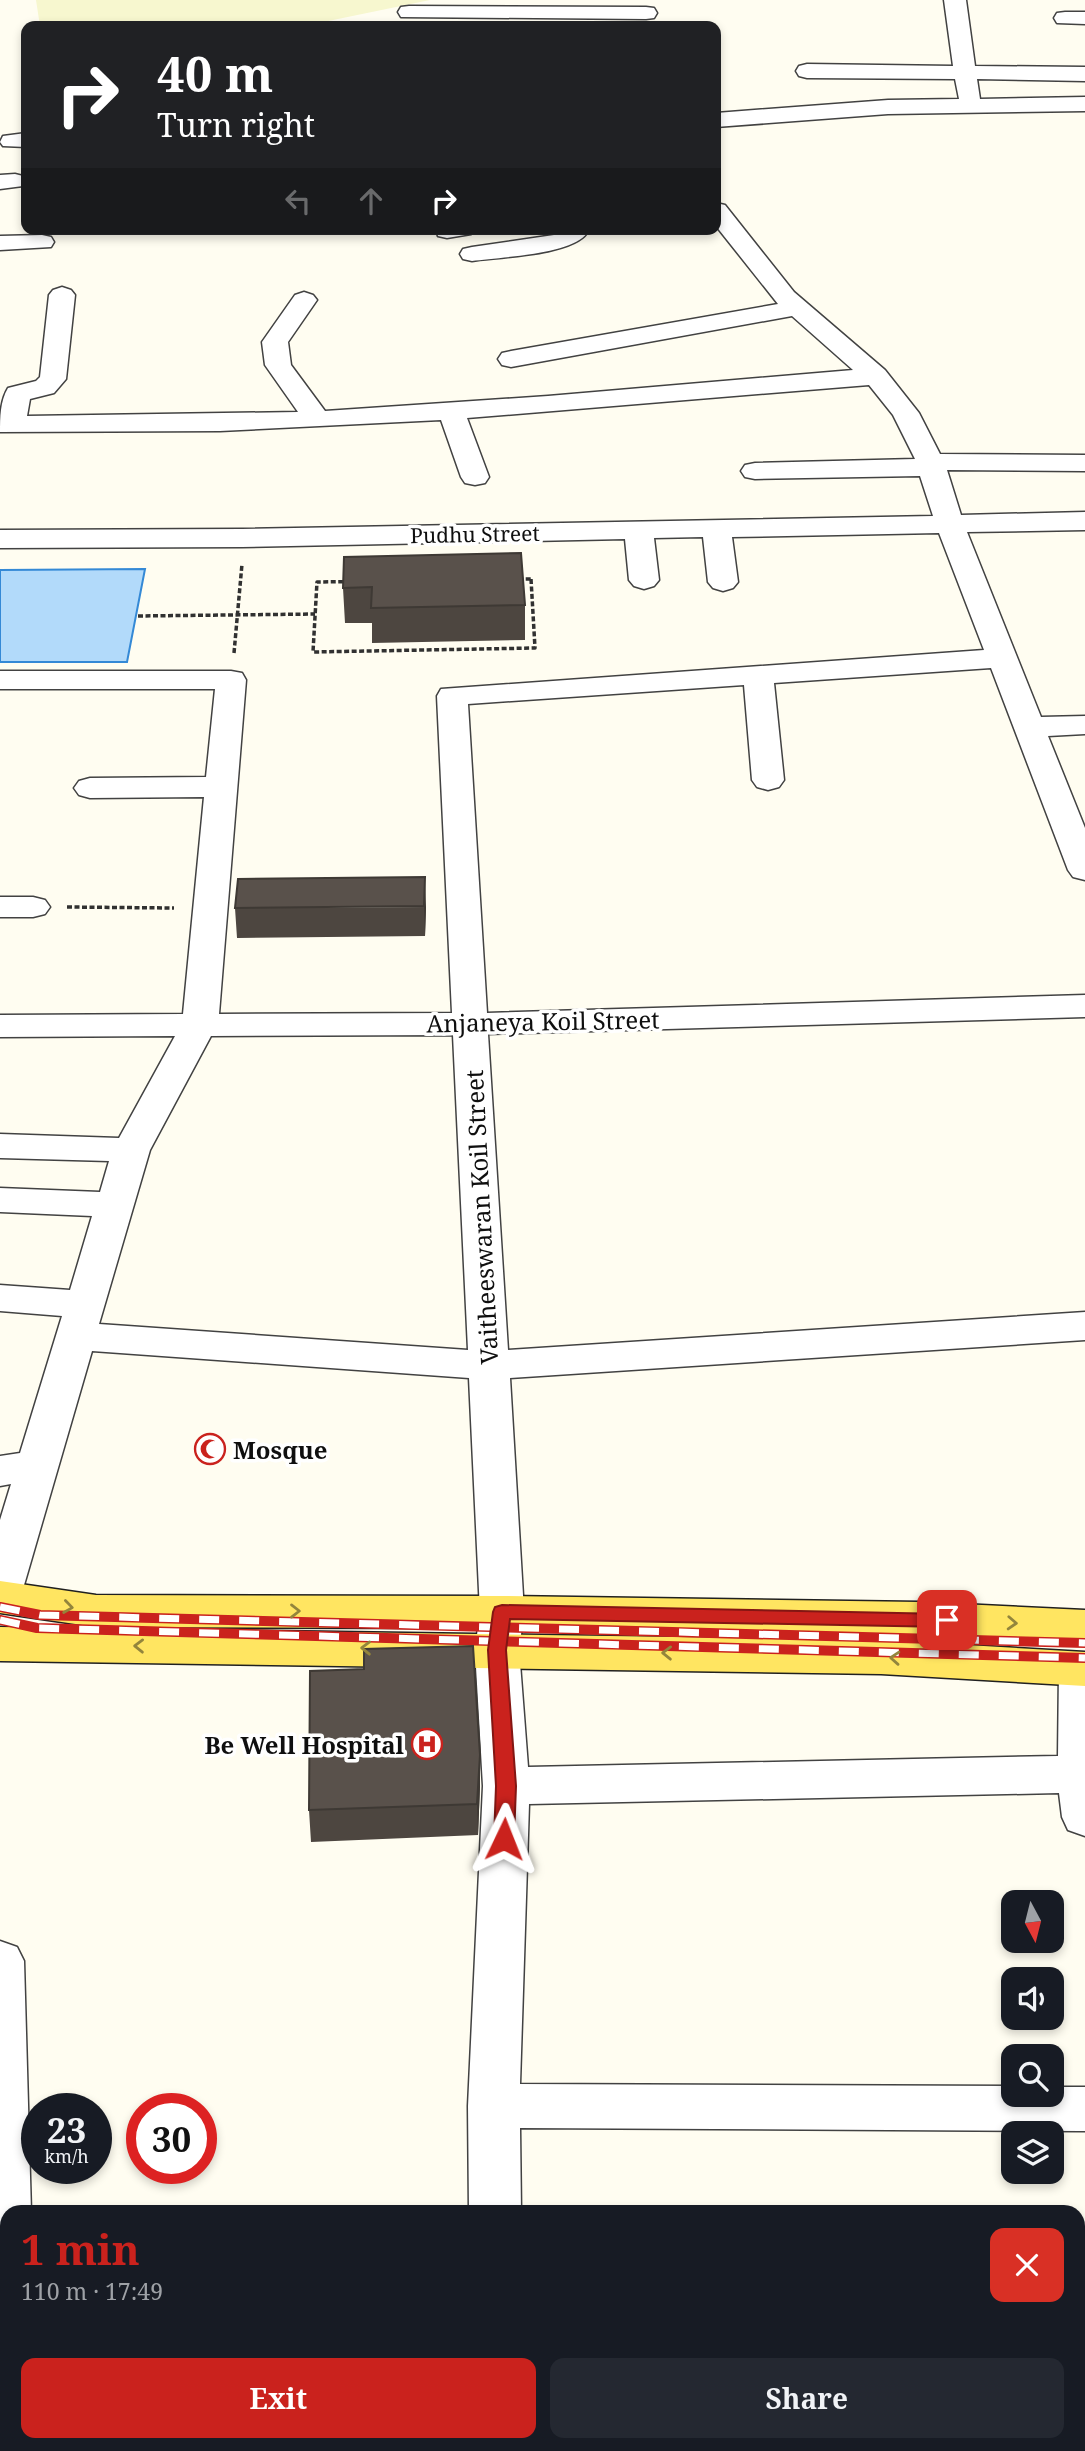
<!DOCTYPE html>
<meta charset="utf-8">
<style>
body{margin:0;font-family:"Noto Serif",serif;background:#242831;color:#f1f3f6;height:100vh;display:flex;flex-direction:column;font-size:26px;white-space:nowrap}
*{box-sizing:border-box;margin:0}
p{font-size:23px;color:#9ea1a6}
.icon{flex:none;width:38px;height:38px;fill:none;stroke:currentColor;stroke-width:2;stroke-linecap:round;stroke-linejoin:round}
.map{position:relative;flex:1;overflow:hidden}
.details{position:absolute;left:0px;top:2205px;width:1085px;height:247px;display:flex;flex-direction:column;background:#171b24;border-radius:21px 21px 0 0;box-shadow:0 4px 10px #0003}
.details>*{flex:none}
.top-card{position:absolute;left:21px;top:21px;width:700px;height:214px;border-radius:14px;box-shadow:0 4px 10px #0003;background:#202124;color:#fff;overflow:hidden}
.needle{width:46px;rotate:173deg}
.buttons{position:absolute;left:1001px;top:1890px;display:grid;gap:14px}
.buttons a{display:grid;place-items:center;width:63px;height:63px;border-radius:14px;background:#171b24;box-shadow:0 4px 10px #0003;font-size:35px}
.speed{position:absolute;left:21px;top:2093px;display:flex;gap:14px;font-size:35px;font-weight:700;text-align:center}
.speed>*{display:grid;place-content:center;width:91px;height:91px;border-radius:50%;background:#171b24;box-shadow:0 4px 10px #0003;line-height:1}
.speed small{font-size:18px;font-weight:400}
.speed .limit{border:10px solid #d22;background:#fff;color:#111}
.pin{position:absolute;display:grid;place-items:center;width:60px;height:60px;color:#fff;margin:-30px;border-radius:14px;box-shadow:0 4px 10px #0006}
.me{position:absolute;width:77px;margin:-38px;rotate:2deg;stroke-linejoin:round;filter:drop-shadow(0 0 5px #0008)}
.turn{display:flex;align-items:center;gap:24px;height:147px;padding:0 21px;font-size:32px}
.turn .icon{width:91px;height:91px;stroke-width:2.5}
.turn b{display:block;font-size:49px;line-height:60px}
.lanes{display:flex;align-items:center;height:66px;padding:0 21px;background:#0003;justify-content:center;gap:35px;direction:ltr}
.lanes .off{opacity:.35}
.round{display:grid;place-items:center;flex:none;width:74px;height:74px;border-radius:14px;background:#242831}
.summary{display:flex;align-items:center;justify-content:space-between;height:119px;padding:0 21px}
h1{font-size:42px;font-weight:700;line-height:52px;color:#ca221d}
.action{display:flex;gap:14px;margin-top:auto;padding:14px 21px}
.action a{flex:1;height:80px;border-radius:14px;background:#ca221d;color:#fff;font-size:28px;font-weight:700;line-height:80px;text-align:center}
.action a+a{background:#242831;color:#f1f3f6}
.map>svg:first-child{display:block}
</style>
<div class="map">
<svg width="1085" height="2451" viewBox="0 0 1085 2451">
<rect width="100%" height="100%" fill="#fffdf1"/>
<path fill="#f7f7cf" d="M36 0H430L304 26H40Z"/>
<path fill="#b2dafa" stroke="#3489d6" stroke-width="2" d="M145 569 127 662H0V570Z"/>
<g fill="none" stroke-linecap="round" stroke-linejoin="round">
<g stroke="#424242" stroke-width="3">
<path id="minor" d="M944 0H966L975 66 1085 67V81L977 79 980 99 1085 97V111L888 114 716 127V113L888 100 959 99 955 79 807 78 799 76 796 71 799 66 807 64 953 66Z
M409 6 646 7 654 8 657 13 654 18 646 19 401 17 398 12 401 7Z
M1065 12H1085V24L1057 23 1054 18 1057 13Z
M26 133V147L3 146 0 142 3 136Z
M15 174 23 176 26 180 23 186 0 189V175Z
M716 203 725 205 794 292 885 370 919 413 940 454 1085 455V471L947 470 961 515 1085 512V530L967 532 1041 717 1085 716V734L1048 736 1085 828V880L1073 877 1068 870 991 668 774 683 784 780 779 787 768 790 757 787 752 780 744 685 468 704 487 1013 1085 995V1017L488 1034 508 1350 1085 1312V1340L510 1378 524 1612 519 1650 528 1767 1058 1756 1059 1669 1065 1657 1085 1653V1836L1068 1830 1062 1817 1059 1793 529 1804 520 2084 1013 2086V2095H1052V2087H1085V2131L520 2128 521 2212H469L468 2106 483 1786 475 1650 480 1612 469 1378 92 1351 22 1592 15 1604 0 1608V1520L11 1484 0 1486V1456L20 1453 62 1316 0 1311V1285L70 1290 92 1216 0 1212V1188L100 1192 109 1161 0 1158V1134L119 1138 175 1036 0 1037V1015L183 1014 204 797 90 798 79 795 74 788 79 781 90 778 206 777 215 689H0V671H231L242 673 246 680 219 1014 452 1013 437 696 441 689 984 650 939 533 732 537 738 582 733 588 723 591 713 588 708 582 703 537 654 538 659 580 654 586 644 589 634 586 629 580 625 539 242 547 0 548V530L242 529 933 516 920 476 755 479 745 477 741 471 745 465 755 463 915 459 893 415 869 385 467 418 489 477 485 483 475 485 465 483 461 477 441 420 220 431 0 432C0 418 0 401 8 388L36 381 40 377 49 295 53 290 62 287 71 290 75 295 66 379 54 393 30 399 27 416 298 412 265 365 262 342 295 295 304 292 313 295 317 300 288 342 291 365 325 411 548 396 853 370 792 316 511 367 502 365 498 359 502 353 511 351 778 304 716 226ZM453 1035 468 1350 99 1324 150 1150 211 1036Z
M436 229H474L471 234 447 238 438 236Z
M562 229H586L587 233C572 255 499 257 472 261L463 259 460 254 463 249 472 247 554 235Z
M42 235 51 237 54 242 51 247 0 250V236Z
M0 897H33L45 900 50 907 45 914 33 917H0Z
M0 1941 17 1947 24 1961 31 2212H7V2346L0 2343Z
M7 2419V2445H37L38 2451H0V2422Z
M468 2445H524V2451H468Z"/>
</g>
<g stroke="#202020" stroke-width="3">
<path id="major" d="M0 1581 96 1595 502 1596 920 1602 1085 1610V1644L920 1636 502 1628 96 1627 0 1613Z
M0 1627 881 1640 1085 1652V1686L881 1674 0 1661Z"/>
</g>
<path stroke="#313131" stroke-width="3.5" stroke-dasharray="5 2.5" stroke-linecap="butt" d="M531 579 535 648 313 652 317 582Z
M138 616 315 614
M234 653 242 564
M67 907 174 908"/>
<use href="#minor" fill="#fff" fill-rule="evenodd"/>
<use href="#major" fill="#ffe561" fill-rule="evenodd"/>
<g stroke="#ca221d" stroke-width="10">
<path id="rail" d="M0 1607 40 1615 1085 1643
M0 1620 37 1628 1085 1658"/>
</g>
<use href="#rail" stroke="#fff" stroke-width="7" stroke-dasharray="20" stroke-linecap="butt"/>
</g>
<path fill="#4d4640" d="M344 557 525 605V640L372 643V623H345L343 588Z
M426 907 425 936 237 938 235 908Z
M480 1755V1786L478 1835 311 1842 309 1810Z"/>
<path fill="#3e3934" d="M425 877 426 907 425 936 424 906Z
M480 1755V1786L478 1835 477 1804Z"/>
<path fill="#59514b" stroke="#3e3934" stroke-width="2" d="M521 553 525 605 371 608 372 587 343 588 344 557Z
M425 877 424 906 235 908 238 879Z
M473 1646 480 1755 477 1804 309 1810 310 1671 364 1669V1649Z"/>
<defs><path id="oneway-chevron" d="M-2-3.5L2.5 0L-2 3.5" fill="none" stroke-width="1.6" stroke-linecap="round" stroke-linejoin="round" transform="scale(1.75)"/></defs>
<g stroke="#93853c">
<use href="#oneway-chevron" transform="translate(68 1607) rotate(8)"/>
<use href="#oneway-chevron" transform="translate(295 1611)"/>
<use href="#oneway-chevron" transform="translate(1012 1623) rotate(3)"/>
<use href="#oneway-chevron" transform="translate(139 1646) rotate(-179)"/>
<use href="#oneway-chevron" transform="translate(366 1648) rotate(-179)"/>
<use href="#oneway-chevron" transform="translate(667 1653) rotate(-179)"/>
<use href="#oneway-chevron" transform="translate(895 1658) rotate(-176)"/>
</g>
<path fill="#ca221d" stroke="#831613" stroke-width="2" d="M502 1605 947 1614 953 1616 956 1620 953 1625 947 1627 510 1619 506 1650 516 1786 514 1839 511 1845 504 1847 497 1845 494 1839 496 1786 488 1650 493 1612 495 1607Z"/>
<defs>
<g id="mosque-ring" transform="scale(1.575)"><circle r="9.5" fill="#fff" stroke="#ca221d" stroke-width="1.5"/><path d="M3.5-4.9A6 6 0 1 0 3.5 4.9A5 5 0 1 1 3.5-4.9Z" fill="#ca221d"/></g>
<g id="hospital-ring" transform="scale(1.575)"><circle r="9.5" fill="#fff" stroke="#ca221d" stroke-width="1.5"/><path d="M-5-5h3v3.5h4V-5h3V5h-3V1.5h-4V5h-3Z" fill="#ca221d"/></g>
</defs>
<g fill-rule="evenodd">
<use href="#mosque-ring" x="210" y="1449"/>
<use href="#hospital-ring" x="427" y="1744"/>
</g>
<g text-anchor="middle" dominant-baseline="central" stroke-width="7" stroke-linejoin="round" paint-order="stroke">
<g font-size="21" fill="#0f0f0f" stroke="#fff">
<text transform="translate(475 534) rotate(-1)">Pudhu Street</text>
</g>
<g font-size="24" fill="#0f0f0f" stroke="#fff">
<text transform="translate(543 1021) rotate(-1)">Anjaneya Koil Street</text>
<text transform="translate(481 1217) rotate(-93)">Vaitheeswaran Koil Street</text>
</g>
<g font-size="24" font-weight="bold" fill="#0f0f0f" stroke="#fff" text-anchor="start">
<text x="233" y="1449">Mosque</text>
<text x="404" y="1744" text-anchor="end">Be Well Hospital</text>
</g>
</g>
</svg>
<div class="buttons">
<a><svg class="needle" viewBox="-14 -14 28 28"><path d="M0-13l5 13h-10z" fill="#e53935"/><path d="M0 13l5-13h-10z" fill="#9ea1a6"/></svg></a>
<a><svg class="icon" aria-label="sound" viewBox="0 0 24 24"><path d="M4 9h4l5-4v14l-5-4H4zM17 9q2 3 0 6"/></svg></a>
<a><svg class="icon" aria-label="search" viewBox="0 0 24 24"><circle cx="10" cy="10" r="6"/><path d="M15 15l6 6"/></svg></a>
<a><svg class="icon" aria-label="layers" viewBox="0 0 24 24"><path d="M12 4l9 5-9 5-9-5zM3 14l9 5 9-5"/></svg></a>
</div>
<div class="speed"><div>23<small>km/h</small></div><div class="limit">30</div></div>
<div class="pin" style="left:947px;top:1620px;background:#d93025"><svg class="icon" aria-label="arrive" viewBox="0 0 24 24"><path d="M6 21V4h12l-3 4 3 4H6"/></svg></div>
<svg class="me" style="left:504px;top:1839px" viewBox="-20 -20 40 40"><path d="M0-17L14 15 0 8-14 15z" fill="#ca221d" stroke="#fff" stroke-width="4"/></svg>
<div class="top-card">
<div class="turn"><svg class="icon" aria-label="right" viewBox="0 0 24 24"><path d="M7 20v-9h11M14 6l5 5-5 5"/></svg><div><b>40 m</b>Turn right</div></div>
<div class="lanes"><svg class="icon off" aria-label="left" viewBox="0 0 24 24"><path d="M17 20v-9H6M10 6l-5 5 5 5"/></svg><svg class="icon off" aria-label="ahead" viewBox="0 0 24 24"><path d="M12 20V5M6 11l6-6 6 6"/></svg><svg class="icon" aria-label="right" viewBox="0 0 24 24"><path d="M7 20v-9h11M14 6l5 5-5 5"/></svg></div>
</div>
<section class="details">
<div class="summary"><div><h1>1 min</h1><p>110 m · 17:49</p></div><a class="round" style="background:#d93025;color:#fff"><svg class="icon" aria-label="close" viewBox="0 0 24 24"><path d="M6 6l12 12M18 6L6 18"/></svg></a></div>
<div class="action"><a>Exit</a><a>Share</a></div>
</section>
</div>
